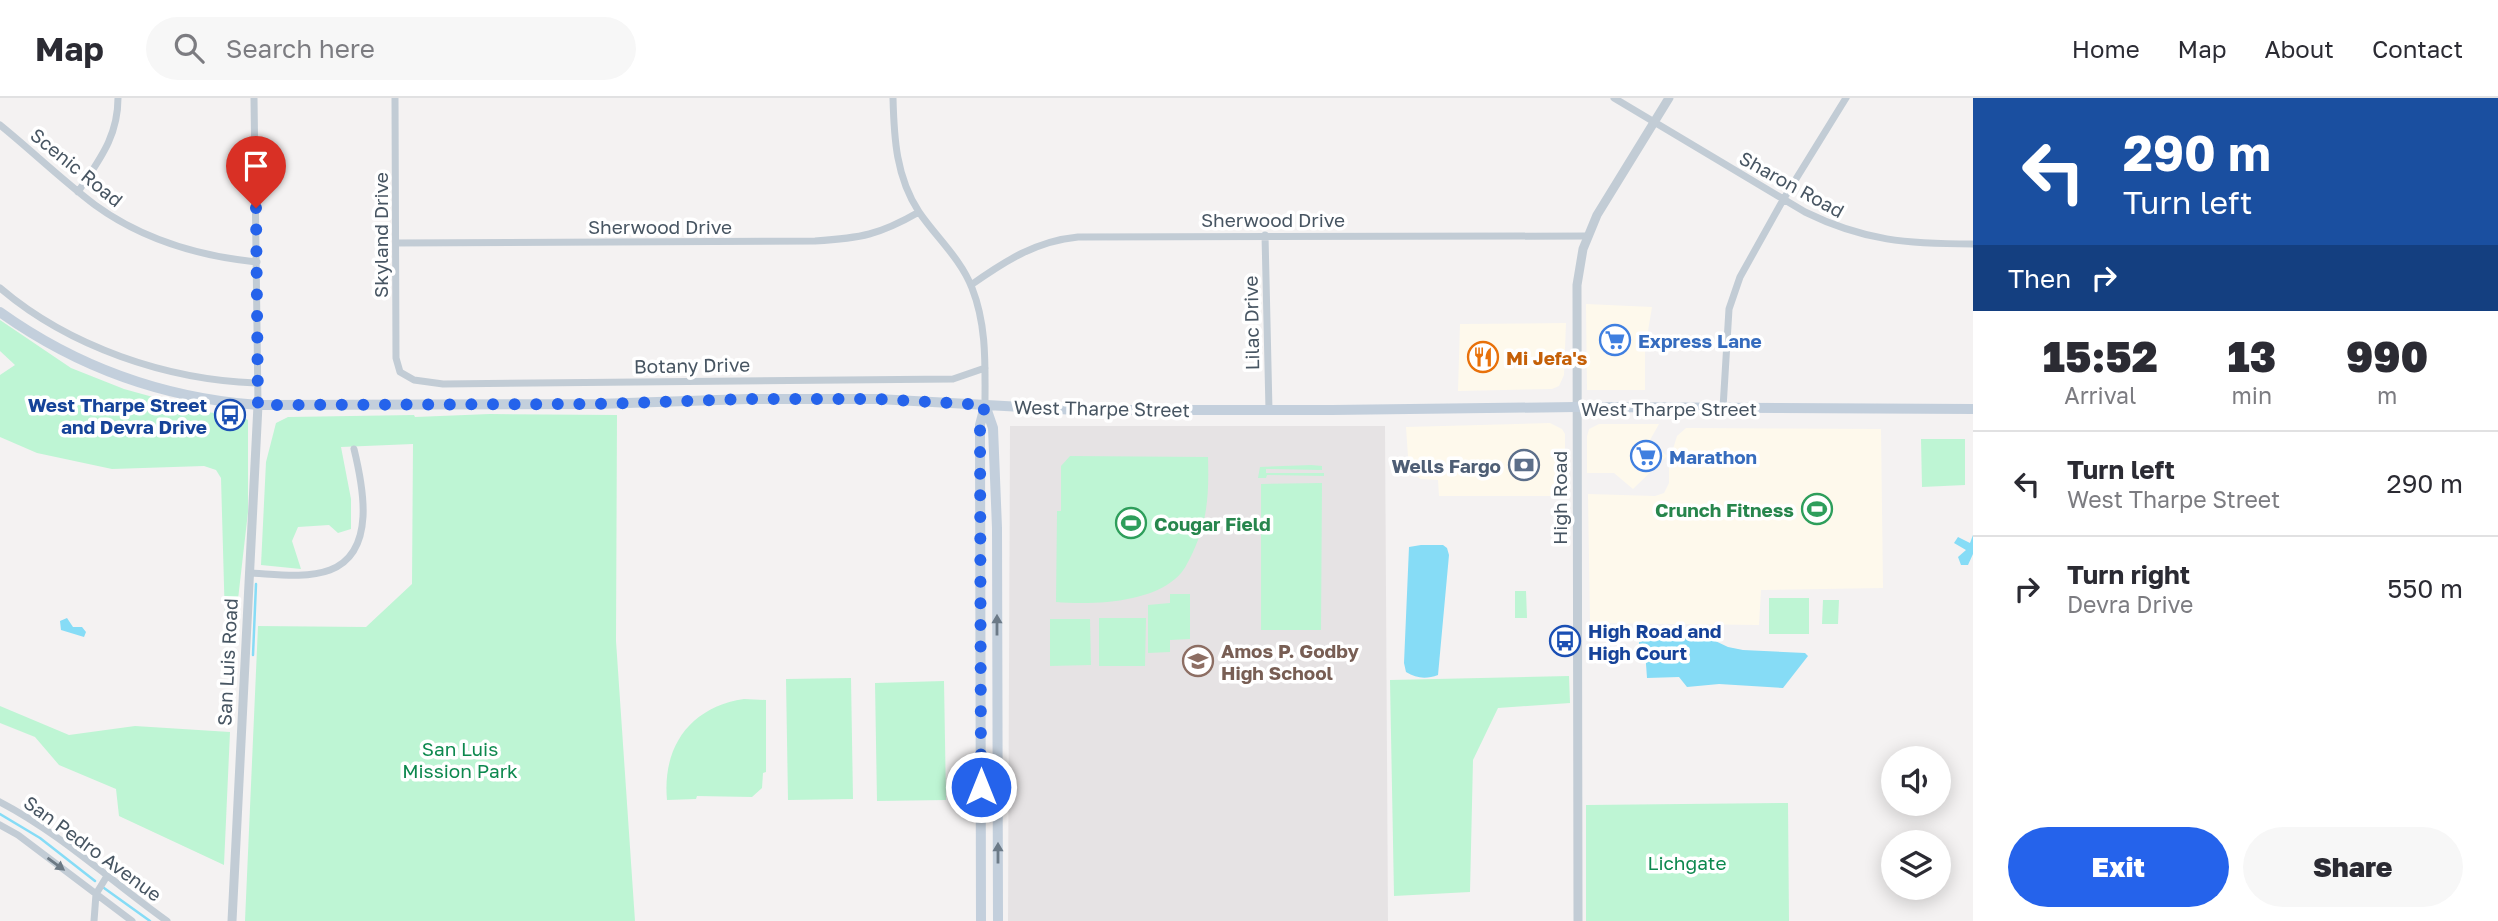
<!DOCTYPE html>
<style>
body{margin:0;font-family:"Golos Text",sans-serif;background:#f7f7f7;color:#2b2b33;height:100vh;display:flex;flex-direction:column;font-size:26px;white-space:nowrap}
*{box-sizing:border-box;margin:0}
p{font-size:23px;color:#7c7c81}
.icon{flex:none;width:38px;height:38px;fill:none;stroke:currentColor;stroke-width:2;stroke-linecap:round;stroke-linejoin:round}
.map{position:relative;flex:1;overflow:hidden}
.panel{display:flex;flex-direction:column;background:#fff;width:525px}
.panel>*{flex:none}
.guide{background:#1a4fa0;color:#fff;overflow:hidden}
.fabs{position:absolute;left:1881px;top:648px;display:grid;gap:14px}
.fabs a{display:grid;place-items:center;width:70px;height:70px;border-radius:50%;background:#fff;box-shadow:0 4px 18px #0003;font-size:35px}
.pin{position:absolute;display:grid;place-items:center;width:60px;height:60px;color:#fff;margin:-72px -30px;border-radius:50% 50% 50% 0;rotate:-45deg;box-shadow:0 0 7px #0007}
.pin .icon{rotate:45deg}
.me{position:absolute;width:77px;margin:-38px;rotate:0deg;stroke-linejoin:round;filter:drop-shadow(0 0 5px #0008)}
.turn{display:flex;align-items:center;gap:24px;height:147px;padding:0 35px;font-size:32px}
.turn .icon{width:91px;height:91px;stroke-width:2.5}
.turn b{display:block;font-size:49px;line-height:60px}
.then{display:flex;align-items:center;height:66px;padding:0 35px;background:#0003;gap:14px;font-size:26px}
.eta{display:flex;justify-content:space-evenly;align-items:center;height:119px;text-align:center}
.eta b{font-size:42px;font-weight:800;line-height:49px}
.primary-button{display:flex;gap:14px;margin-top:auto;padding:14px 35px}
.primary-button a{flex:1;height:80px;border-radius:42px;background:#2563eb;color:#fff;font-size:28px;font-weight:800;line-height:80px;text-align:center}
.primary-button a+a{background:#f7f7f7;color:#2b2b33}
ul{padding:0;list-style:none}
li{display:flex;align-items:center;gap:21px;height:105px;padding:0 35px;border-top:2px solid #e1e1e2}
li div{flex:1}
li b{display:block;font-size:26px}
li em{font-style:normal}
header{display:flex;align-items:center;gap:42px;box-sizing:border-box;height:98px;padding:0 35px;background:#fff;border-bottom:2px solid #e1e1e2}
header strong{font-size:33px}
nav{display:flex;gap:38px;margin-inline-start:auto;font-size:24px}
.search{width:490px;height:63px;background:#f7f7f7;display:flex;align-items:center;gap:18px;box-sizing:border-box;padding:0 24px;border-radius:38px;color:#7c7c81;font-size:26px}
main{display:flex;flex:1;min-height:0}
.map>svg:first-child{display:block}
</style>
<header>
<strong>Map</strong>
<div class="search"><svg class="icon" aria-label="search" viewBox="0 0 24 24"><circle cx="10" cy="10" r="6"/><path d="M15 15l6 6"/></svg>Search here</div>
<nav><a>Home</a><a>Map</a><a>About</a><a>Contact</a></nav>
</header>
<main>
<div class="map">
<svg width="1973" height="823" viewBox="0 0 1973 823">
<rect width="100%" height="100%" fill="#f4f2f2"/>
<path fill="#fef9ec" d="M1586 206 1652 209 1645 251V292H1587Z
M1566 225 1564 277 1559 288 1552 291 1458 293 1460 226Z
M1550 325 1562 331 1565 336V398H1439L1438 382 1421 381 1409 373 1406 329Z
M1599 326H1659L1650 342 1667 358 1633 391 1614 375H1587V338L1589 331Z
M1686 330 1881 331 1883 490 1761 492 1759 527 1590 525 1588 396 1655 398 1664 395 1669 385V366L1673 351 1677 338Z"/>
<path fill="#e6e3e4" d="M1010 328H1385L1388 823H1008Z"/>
<path fill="#bef5d4" d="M0 222 71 270 124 291 207 314 242 319 248 322V414L237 510 232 523H225L221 380 216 372 204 368 112 371 37 355 0 339V277L15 267 0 253Z
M490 316 617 317 616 543 635 823H245L258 528 366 529 412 486 413 346 341 349 351 401V431L338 435 329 427 298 429 292 443 301 471 261 467 266 364 276 325 288 319 414 317 415 319Z
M1921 341H1965V387L1922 389Z
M1070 358 1208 359C1209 394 1208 422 1193 454 1188 464 1184 474 1175 481 1147 505 1092 507 1056 504L1057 413H1061V368Z
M1311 367 1322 368V372L1266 371V375H1324V378L1267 377 1266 380H1258L1260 369Z
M1322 385 1321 532H1261V386Z
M1515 493H1526L1527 520H1515Z
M1170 496H1190V541L1170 542V554L1148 555V507L1170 505Z
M1769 500H1809V536H1769Z
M1823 502H1839L1838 526H1822Z
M1099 520H1146L1145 568H1099Z
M1050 521H1090L1091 567 1050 568Z
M1569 578 1570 605 1498 610 1473 662 1470 794 1394 798 1390 582Z
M851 580 853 701 788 702 786 581Z
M944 583 946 702 877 703 875 585Z
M744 601 766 602V674L763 675 762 690 752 699 697 698 696 701 667 702C662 649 690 609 744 601Z
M0 608 69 637 135 628 230 634 224 767 119 718 116 691 59 667 35 639 0 625Z
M1788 705 1789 823H1586V707Z"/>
<path fill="#86dcf6" d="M1973 437V456L1968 467H1961L1958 459 1966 452 1954 445 1958 439 1970 445Z
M1421 447H1443L1447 450 1449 457 1438 577C1427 581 1417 581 1406 574L1404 565 1409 449Z
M67 520 73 529H82L86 534 84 539 61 532 60 523Z
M1666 539 1709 540 1728 549 1743 552 1805 555 1808 558 1783 590 1719 586 1687 589 1679 579 1647 580 1645 552 1639 548V544Z"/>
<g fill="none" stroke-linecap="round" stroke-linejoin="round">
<path stroke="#86dcf6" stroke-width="2.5" d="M253 557 256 486
M0 716 40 740 95 783
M104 790 150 823"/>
<path stroke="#c2ccd5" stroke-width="7" d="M254 0 258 307
M395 0 396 260 400 274 414 282 443 286 953 281 985 270
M893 0C894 40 896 79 919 114 936 139 961 161 972 190 987 228 985 267 985 307
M1614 0 1805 114C1864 143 1908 146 1973 146
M0 27C32 53 62 82 95 107 143 142 198 158 257 164
M78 94C99 62 118 39 118 0
M1265 137 1269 312
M396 145 815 143C861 140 879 137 919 114
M971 187C1005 163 1036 143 1078 139L1588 138
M0 190C69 249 167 282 257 285
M1723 310 1729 211 1740 179 1783 102 1846 0
M249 475C274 476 306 481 330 472 377 454 363 388 354 351
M0 704C60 735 112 784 167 823
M0 727 18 737 132 823
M94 823 96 796 107 778"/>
<path stroke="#c2ccd5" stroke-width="9" d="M232 823 258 307
M1578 823 1577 187 1583 151 1597 117 1669 0"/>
<path stroke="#c3cfdc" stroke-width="10" d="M0 214C77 269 163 300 258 307L597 306 747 301H878L1077 312H1332L1576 309 1973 311
M985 307 993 330 997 430 998 823
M981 823 980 327 985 308"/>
</g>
<defs><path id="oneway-solid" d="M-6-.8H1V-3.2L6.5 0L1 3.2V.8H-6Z" transform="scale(1.75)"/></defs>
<g fill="#6c7a87">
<use href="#oneway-solid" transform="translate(997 527) rotate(-90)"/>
<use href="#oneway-solid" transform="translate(998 755) rotate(-90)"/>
</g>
<use fill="#6c7984" href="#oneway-solid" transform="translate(56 766) rotate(36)"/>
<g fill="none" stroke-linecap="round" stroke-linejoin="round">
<path stroke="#2563eb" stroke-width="12" stroke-dasharray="0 21.6" d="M256 110 258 307 597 306 747 301H878L985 307 980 327 981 689"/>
</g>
<defs>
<g id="supermarket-ring" transform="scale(1.575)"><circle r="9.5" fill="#fff" stroke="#3f7fe0" stroke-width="1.5"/><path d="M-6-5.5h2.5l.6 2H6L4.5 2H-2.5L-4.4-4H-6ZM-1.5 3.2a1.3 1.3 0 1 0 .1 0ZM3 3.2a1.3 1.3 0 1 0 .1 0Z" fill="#3f7fe0"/></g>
<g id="restaurant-ring" transform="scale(1.575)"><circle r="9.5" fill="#fff" stroke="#e8710a" stroke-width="1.5"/><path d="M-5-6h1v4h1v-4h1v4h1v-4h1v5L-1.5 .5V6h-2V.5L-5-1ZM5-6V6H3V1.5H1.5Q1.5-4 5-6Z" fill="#e8710a"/></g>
<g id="bus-ring" transform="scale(1.575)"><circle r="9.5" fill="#fff" stroke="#1a4fb4" stroke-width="1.5"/><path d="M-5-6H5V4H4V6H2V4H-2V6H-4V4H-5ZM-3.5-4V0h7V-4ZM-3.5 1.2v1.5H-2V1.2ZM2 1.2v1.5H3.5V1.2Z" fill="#1a4fb4"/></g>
<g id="bank-ring" transform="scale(1.575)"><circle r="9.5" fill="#fff" stroke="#5c6f8a" stroke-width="1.5"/><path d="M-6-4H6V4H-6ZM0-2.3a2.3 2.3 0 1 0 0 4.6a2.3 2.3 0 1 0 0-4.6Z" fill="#5c6f8a"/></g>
<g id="stadium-ring" transform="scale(1.575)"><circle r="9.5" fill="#fff" stroke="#2e9e5b" stroke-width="1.5"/><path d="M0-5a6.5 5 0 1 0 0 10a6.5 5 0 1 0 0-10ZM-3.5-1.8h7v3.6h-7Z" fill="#2e9e5b"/></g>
<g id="school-ring" transform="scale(1.575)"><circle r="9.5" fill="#fff" stroke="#8d6e63" stroke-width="1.5"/><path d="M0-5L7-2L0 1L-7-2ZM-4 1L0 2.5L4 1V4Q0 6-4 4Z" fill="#8d6e63"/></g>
</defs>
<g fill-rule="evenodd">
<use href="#supermarket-ring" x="1615" y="242"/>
<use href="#restaurant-ring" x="1483" y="259"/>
<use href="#bus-ring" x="230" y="317"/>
<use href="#supermarket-ring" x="1646" y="358"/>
<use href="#bank-ring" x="1524" y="367"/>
<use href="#stadium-ring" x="1817" y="411"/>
<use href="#stadium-ring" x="1131" y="425"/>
<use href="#bus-ring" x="1565" y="543"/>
<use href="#school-ring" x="1198" y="563"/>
</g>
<g text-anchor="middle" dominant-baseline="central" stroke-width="7" stroke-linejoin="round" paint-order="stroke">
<g font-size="19" fill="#475562" stroke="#fff">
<text transform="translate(77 69) rotate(39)">Scenic Road</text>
<text transform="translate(1792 86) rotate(29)">Sharon Road</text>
<text x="1273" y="121">Sherwood Drive</text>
<text x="660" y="128">Sherwood Drive</text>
<text transform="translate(380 137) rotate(-90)">Skyland Drive</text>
<text transform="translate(1251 225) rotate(-91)">Lilac Drive</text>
<text transform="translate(692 267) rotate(-1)">Botany Drive</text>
<text transform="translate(1102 310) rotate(1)">West Tharpe Street</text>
<text x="1669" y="310">West Tharpe Street</text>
<text transform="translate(1559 400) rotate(-90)">High Road</text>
<text transform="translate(227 564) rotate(-87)">San Luis Road</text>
<text transform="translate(93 750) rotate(36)">San Pedro Avenue</text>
</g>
<g font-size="19" font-weight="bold" fill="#366cbe" stroke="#fff" text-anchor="start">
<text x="1638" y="242">Express Lane</text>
<text x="1669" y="358">Marathon</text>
</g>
<g font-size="19" font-weight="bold" fill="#c56008" stroke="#fff" text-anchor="start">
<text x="1506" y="259">Mi Jefa's</text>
</g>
<g font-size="19" font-weight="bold" fill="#164399" stroke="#fff" text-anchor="end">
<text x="207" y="306">West Tharpe Street<tspan x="207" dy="22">and Devra Drive</tspan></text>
<text x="1588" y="532" text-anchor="start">High Road and<tspan x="1588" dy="22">High Court</tspan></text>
</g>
<g font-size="19" font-weight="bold" fill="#4e5e75" stroke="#fff" text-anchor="end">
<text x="1501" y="367">Wells Fargo</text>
</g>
<g font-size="19" font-weight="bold" fill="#27864d" stroke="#fff" text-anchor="end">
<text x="1794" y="411">Crunch Fitness</text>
<text x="1154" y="425" text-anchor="start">Cougar Field</text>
</g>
<g font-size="19" font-weight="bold" fill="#785e54" stroke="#fff" text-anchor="start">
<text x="1221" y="552">Amos P. Godby<tspan x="1221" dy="22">High School</tspan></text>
</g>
<g font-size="19" fill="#0d884e" stroke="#fff">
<text x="460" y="650">San Luis<tspan x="460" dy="22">Mission Park</tspan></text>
<text x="1687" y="764">Lichgate</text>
</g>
</g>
</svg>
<div class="fabs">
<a><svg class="icon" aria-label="sound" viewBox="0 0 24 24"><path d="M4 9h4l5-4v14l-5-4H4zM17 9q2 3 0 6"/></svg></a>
<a><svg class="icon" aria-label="layers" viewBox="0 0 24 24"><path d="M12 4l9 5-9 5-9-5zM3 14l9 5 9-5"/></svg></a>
</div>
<div class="pin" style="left:256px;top:110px;background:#d93025"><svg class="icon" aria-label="arrive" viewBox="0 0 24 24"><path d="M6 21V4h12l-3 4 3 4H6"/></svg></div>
<svg class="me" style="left:981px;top:689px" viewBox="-20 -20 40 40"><circle r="17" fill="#2563eb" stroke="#fff" stroke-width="3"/><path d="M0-11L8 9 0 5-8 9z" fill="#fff"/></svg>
</div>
<section class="panel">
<div class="guide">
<div class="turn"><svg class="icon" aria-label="left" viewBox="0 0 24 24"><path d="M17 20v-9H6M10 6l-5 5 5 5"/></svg><div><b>290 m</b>Turn left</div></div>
<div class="then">Then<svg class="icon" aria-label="right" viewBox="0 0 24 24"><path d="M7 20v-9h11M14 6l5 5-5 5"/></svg></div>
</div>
<div class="eta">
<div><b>15:52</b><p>Arrival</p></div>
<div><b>13</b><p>min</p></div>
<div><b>990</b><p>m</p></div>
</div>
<ul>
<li><svg class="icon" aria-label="left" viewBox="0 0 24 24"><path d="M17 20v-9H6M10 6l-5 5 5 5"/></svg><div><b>Turn left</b><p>West Tharpe Street</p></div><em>290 m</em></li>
<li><svg class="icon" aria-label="right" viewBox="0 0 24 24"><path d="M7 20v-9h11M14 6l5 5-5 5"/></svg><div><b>Turn right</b><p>Devra Drive</p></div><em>550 m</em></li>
</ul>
<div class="primary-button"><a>Exit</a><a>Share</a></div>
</section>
</main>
